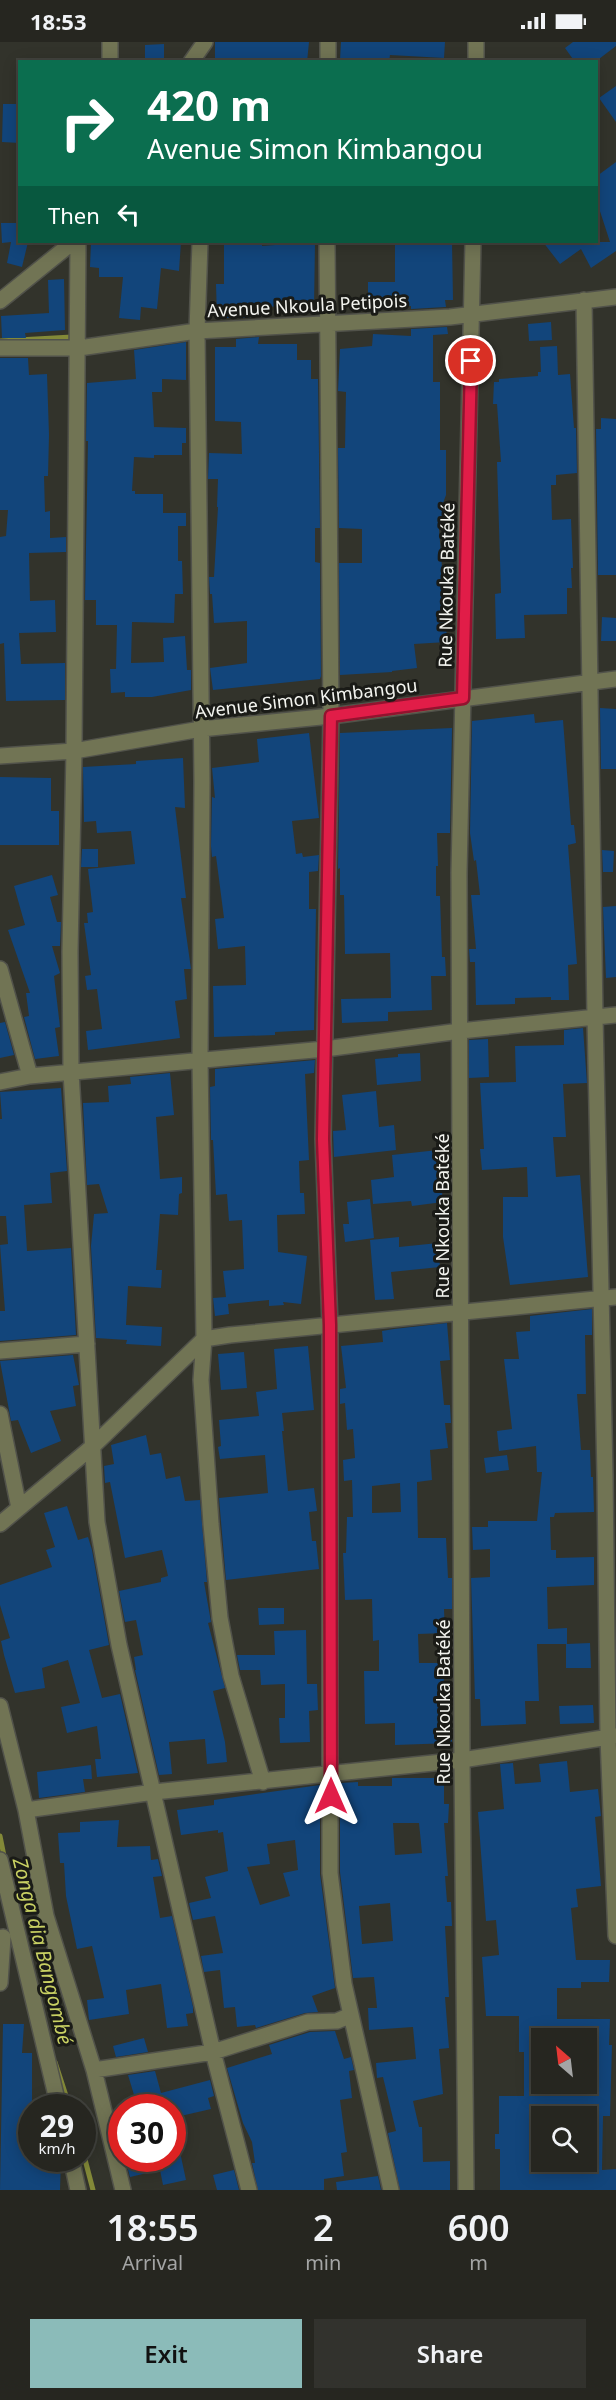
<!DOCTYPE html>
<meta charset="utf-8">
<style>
body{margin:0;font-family:"Noto Sans",sans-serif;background:#32322d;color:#f1f3f6;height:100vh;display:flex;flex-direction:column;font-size:22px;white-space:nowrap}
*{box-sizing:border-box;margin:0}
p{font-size:20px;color:#a4a5a5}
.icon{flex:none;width:33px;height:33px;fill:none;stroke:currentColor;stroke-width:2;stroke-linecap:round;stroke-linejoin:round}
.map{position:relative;height:2148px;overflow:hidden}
.details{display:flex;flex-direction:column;background:#262620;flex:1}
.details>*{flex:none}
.banner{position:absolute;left:18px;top:18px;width:580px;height:183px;border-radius:0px;box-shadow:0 3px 15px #0003,0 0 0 2px #42433e;background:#0b6e4f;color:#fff;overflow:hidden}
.needle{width:39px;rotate:332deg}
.controls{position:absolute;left:531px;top:1986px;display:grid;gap:12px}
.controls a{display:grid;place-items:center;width:66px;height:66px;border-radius:0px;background:#262620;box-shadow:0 3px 15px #0003,0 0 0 2px #42433e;font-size:30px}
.speed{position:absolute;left:18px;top:2052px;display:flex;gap:12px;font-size:30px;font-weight:700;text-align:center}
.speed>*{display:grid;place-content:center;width:78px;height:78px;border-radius:50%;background:#262620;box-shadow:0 3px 15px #0003,0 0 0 2px #42433e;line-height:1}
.speed small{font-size:15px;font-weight:400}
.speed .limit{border:9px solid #d22;background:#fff;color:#111}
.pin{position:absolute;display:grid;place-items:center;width:51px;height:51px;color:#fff;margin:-26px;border:3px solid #fff;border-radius:50%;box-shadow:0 2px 6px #0007}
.me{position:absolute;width:66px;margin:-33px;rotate:0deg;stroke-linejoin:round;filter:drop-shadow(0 0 4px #0008)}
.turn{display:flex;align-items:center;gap:21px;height:126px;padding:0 30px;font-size:27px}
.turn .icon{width:78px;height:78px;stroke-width:2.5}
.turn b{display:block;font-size:42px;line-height:51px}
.then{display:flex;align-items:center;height:57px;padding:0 30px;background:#0003;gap:12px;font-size:22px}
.eta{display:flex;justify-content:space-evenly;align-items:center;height:102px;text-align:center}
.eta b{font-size:36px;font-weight:600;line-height:42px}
.action{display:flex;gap:12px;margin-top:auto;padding:12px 30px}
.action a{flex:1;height:69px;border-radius:0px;background:#8bbbb9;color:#111;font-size:24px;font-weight:600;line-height:69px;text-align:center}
.action a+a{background:#32322d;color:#f1f3f6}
.status{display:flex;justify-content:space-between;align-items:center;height:42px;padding:0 30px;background:#262620;direction:ltr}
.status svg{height:16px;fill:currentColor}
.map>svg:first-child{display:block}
</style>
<div class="status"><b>18:53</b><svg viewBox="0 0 49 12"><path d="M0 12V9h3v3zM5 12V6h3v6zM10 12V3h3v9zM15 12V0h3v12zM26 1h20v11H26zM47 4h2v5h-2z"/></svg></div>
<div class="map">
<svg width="616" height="2148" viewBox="0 0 616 2148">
<rect width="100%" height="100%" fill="#32332b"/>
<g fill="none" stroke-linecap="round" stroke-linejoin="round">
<path stroke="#838938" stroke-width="5" d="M0 299 72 295
M0 1794 5 1819
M55 2020 70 2066
M82 2106 93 2148"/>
</g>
<path fill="#12457b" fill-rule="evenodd" d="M215 0H309L307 20H215Z
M341 0H445L444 16 390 13 389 20 340 18Z
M573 0H616V4L595 20H575L565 6Z
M164 2V20H145V3Z
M616 44V80L599 56Z
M3 62H20V101L2 100Z
M616 120V209L591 226 581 207 560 222 543 200H610L597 160V134Z
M1 181H20V200H28L22 225 7 221 11 200 2 201Z
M91 200H181L179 229 161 226 157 267 141 265 140 278 119 276 123 235H99V226L90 225Z
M224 200 262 201V204L315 200 314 266 298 268 297 264 248 265 249 276H217L216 242H224Z
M395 200H452L453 258H445L446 265 411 267V264H368V240H395Z
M64 237 65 288 25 291 26 296H2L1 274 49 271 48 238Z
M551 280 552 298 529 299 528 282Z
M447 285 448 292 433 293V340H440V408H446V453L443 461 442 487H439L442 526H447L450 560H445L447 600 414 602 417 626 392 629V630L340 633 339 521H362V487L339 486 338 406H345L346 350 338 349 340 307 372 304 373 292 411 294V287Z
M259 295 258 302H297V318H311V337H318L320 486H315V520L320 521 321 634 320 637 213 648 210 626 247 621V579L214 581 212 552H210L209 535H214L218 465H217L218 437H208L209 411 242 412 241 380 215 379V305H236V297Z
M186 300V338L162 337V350H152L154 385 186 386V401H182V413H154V416L134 415 132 449H135V452H163V471H186V484H178V519H182L183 552H175L174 581 132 580 131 621 164 620 163 596 185 594 187 628H191V648L152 655H125V650L111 651 110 627H116L117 583H96V558H85L88 399H86L87 341 136 337 134 308Z
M557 304 558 333 570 332 574 386H576L577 431 556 433V443H551L552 478 571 477 573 526H571L572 546H567V572L524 573 525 596 496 597 495 552 501 551 497 420H501L497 362H493L494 340H499V337L538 334V330H541L540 305Z
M0 316H28L29 333 47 332 49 393 48 434H44L45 470 50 469V496L66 495V510L29 511 30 559 55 558 56 590 19 591 21 622 65 621V658L6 659 4 601 0 602V495L6 494 8 468H0Z
M601 376 616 377V533H598L596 387H601Z
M602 575 616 576V599H601Z
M600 666 616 667V727H601Z
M534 672 535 681 563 678 571 783H574L576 801 568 803 577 922 568 923 569 958H551V955L515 956V962L476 963 475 920H470L469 907H476L471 853H480L476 818 474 819 470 791 472 679Z
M452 686 450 791H437L438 824H436V854H440L442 915H445L446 934H431L432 968 388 970V979L342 981 341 957 391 956 390 911 345 912 344 853H340V826L338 827 340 691Z
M309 691 319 776 292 779 296 812 302 811 303 815 319 813 318 829 309 830V867H316L314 988 275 990V993L214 995 213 944 246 943 245 904 218 907 215 877 224 876 216 814 212 815 211 804 212 755 215 756 212 726 259 720 257 697Z
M183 716 185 766 175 765 186 856H181L191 927H184L187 957 175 959 180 996 88 1008 86 989 102 987 97 947 87 948 85 934 91 933 84 881H88L87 871 93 870 88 827 135 822 131 789 97 791 96 779 84 780 83 725 136 722V719Z
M0 735 51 736V769H59V803H0Z
M82 807H98V825H81Z
M602 808 614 809 613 830H603Z
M52 833 58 853 50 855 57 880H61L60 904H52L60 931 54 934 60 985 55 986 59 1014 35 1017 24 975 29 974 26 951H30L8 888 25 883 14 844Z
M616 864V935L606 936 603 865Z
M5 980 14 1013 0 1016V981Z
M583 986 587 1041 563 1042 566 1095H553L556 1135 580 1133 588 1235 510 1243 503 1195V1155H528L527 1125 482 1128 480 1107H484L480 1041 516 1040 515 1004 564 1003V988Z
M488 997 489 1035 469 1036V998Z
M420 1011 421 1039 377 1043 375 1017 398 1015V1012Z
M315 1018 314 1031 305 1032 309 1118 299 1119 300 1151H304L305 1172 277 1173 278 1210 307 1214 301 1262 283 1260 284 1263 269 1264V1258L228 1262 229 1272 215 1274 213 1256 226 1255 223 1229 244 1227 242 1178 229 1179 227 1152 216 1153 213 1098H211L210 1045 215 1044V1027Z
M170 1031 174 1073 156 1075 160 1137 182 1135V1151L179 1152 178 1173 160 1172 156 1228H162L161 1246 128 1244 126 1283 162 1285 161 1304 126 1302 127 1298 96 1296 91 1204 94 1172 108 1171 99 1142 87 1143 83 1061 109 1060 108 1044 131 1042 130 1035Z
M61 1046 67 1129 50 1131 52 1161 24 1163 27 1209 71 1206 76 1293 0 1299V1269H5L0 1203 8 1202 6 1174H0V1077H2L0 1050Z
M376 1049 379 1085 394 1083 396 1108 334 1115 333 1089 346 1088 342 1053Z
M438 1108 443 1160 412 1164 411 1159 373 1162 371 1138 394 1135 392 1113Z
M370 1157 374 1196 345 1200 343 1182H349L347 1160Z
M399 1195V1205L438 1201 440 1225 391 1230 394 1257 375 1258 370 1198Z
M592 1267V1293H585L586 1352H577L581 1408H590L591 1435H593L594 1470 555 1471 554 1475H550L551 1508H556V1516L594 1515V1543L547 1545 548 1587 567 1586V1602L590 1601 591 1626H566V1602H537L539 1659H525L526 1682 481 1684 480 1657H475L471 1536 490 1535V1507L473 1508 472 1485H488V1479H537L542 1430H537L536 1404 499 1409 497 1389 512 1387 504 1317H519L516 1290 530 1289V1274Z
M447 1281 450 1318 440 1319 444 1363H450L451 1381H445L448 1406 430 1408 432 1438 417 1440 418 1496H446L448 1536H452V1567H444L445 1591 418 1592 419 1621H443L444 1641 440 1642 441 1675H452V1701L395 1703V1681L365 1682 364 1629H379V1598L373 1599 372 1557 345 1558 343 1511H346L347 1475H353L352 1438 344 1439 343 1418 355 1416 353 1387 347 1388 345 1361 340 1362V1347L346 1346 341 1304 383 1300 382 1289 394 1287ZM400 1441 401 1470 372 1471V1444Z
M308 1304 314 1368 282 1371 284 1389H282L288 1449 314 1446 317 1469 309 1470 312 1499H316L319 1527 226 1538 219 1456 268 1451 265 1413 220 1417 218 1405 221 1404 219 1378 259 1374 256 1350 277 1347 274 1307Z
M244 1310 247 1346 221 1348 218 1312Z
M73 1313 79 1343 73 1344 76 1364 50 1369 61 1399 31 1411 18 1378 11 1379 0 1319Z
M146 1393 150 1413 161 1411 166 1437 180 1434 185 1459 200 1458 207 1540H204L211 1580 208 1581 225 1646 213 1649 225 1700 227 1720 207 1722 205 1697 169 1700 172 1732 159 1733 135 1628H136L134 1615 143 1613 136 1578 125 1580 119 1549 161 1540V1536L168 1534 162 1508 125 1516 110 1440 105 1441 104 1424 114 1422 111 1403Z
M507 1413 509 1428 486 1431 484 1416Z
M67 1464 78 1498 88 1495 92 1508 109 1603 89 1608 102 1656 120 1652 138 1731 97 1735 95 1717H101L97 1684 67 1691 61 1665 80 1661 68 1618 42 1626 45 1646 15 1651 4 1613 1 1599 10 1596 0 1563V1543L52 1525 46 1508 55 1505 44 1471Z
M258 1566H284V1582L259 1583Z
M306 1588 307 1642H317L318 1668 309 1669 310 1700 280 1701 279 1676H285V1642L261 1643 260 1628H240L237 1613H275L274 1589Z
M593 1663 594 1681 560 1682 559 1664Z
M567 1719 570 1750 598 1747 601 1774 595 1775 601 1844 576 1847 578 1865 571 1866 576 1918H610L609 1940H581V1946H557V1977H610L609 2003H612L610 2074H603L602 2128 616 2127V2148H500V2107H495V2092H499V2054H524V2010H519V1974H486L482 1915 499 1913 496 1878 486 1879 478 1770 504 1767 500 1722 513 1721 515 1742 541 1740 539 1722ZM542 1996H586V2042H577V2049H537V1999H542ZM542 2074H586V2128L542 2129Z
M91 1723 92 1737H83L85 1750 39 1756 37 1730Z
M392 1736H444V1762H449L448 1781H444L448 1834H445L447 1860H451L452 1884H445L449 1955H445L449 2006 439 2007 443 2052 413 2059 419 2085H422L423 2120 450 2119V2148H400L388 2091 396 2089 383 2035 377 2036 376 2021 416 2017 413 1985 369 1988 368 1966H377L374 1935 353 1936 340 1830V1741L358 1740V1744H392ZM393 1781H419L422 1811 395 1813ZM390 1861 393 1899 362 1902 359 1864Z
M320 1743V1832L335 1946 312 1954 318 1970 305 1971 256 1986 255 1983 237 1985 235 1965 224 1966 220 1928 204 1930 201 1914 223 1911 215 1874 193 1878 189 1861 211 1856 205 1835 228 1829 223 1790 218 1791V1788L181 1793 177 1768 214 1763V1758ZM295 1798 298 1828 283 1831 290 1854 260 1863 247 1825 270 1822 267 1802Z
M119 1778 117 1805 150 1804 151 1818 158 1817 162 1834 153 1835 160 1876 172 1874 193 1965V1971L186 1972 188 1984 167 1986 161 1942 126 1948 129 1972 89 1978 87 1958 104 1956 92 1904 77 1907 66 1854 64 1821H60L58 1791 80 1790V1780Z
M3 1982H24L22 2011H32V2116H61L60 2148H0Z
M335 1989 344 2017 351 2015 354 2028 349 2029 352 2056 340 2058 347 2110 341 2111 344 2134 324 2137V2148H258L252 2121H255L252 2100 243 2081 227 2026 272 2012 269 2003 310 1990Z
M144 1996 148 2010 116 2015 113 2004Z
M155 2029 161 2051 210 2038 214 2054 208 2056 211 2067 172 2076V2066H138L128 2033Z
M180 2110 186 2138 163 2143 160 2128 130 2135 125 2116H172V2112Z
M234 2128 239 2148H217L213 2133Z
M378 2134 381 2148H337L336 2140Z"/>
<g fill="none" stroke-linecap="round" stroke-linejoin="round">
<g stroke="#51524a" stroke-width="18">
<path id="minor" d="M110 20V0
M191 20 205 0
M328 20V0
M476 20V0
M78 200 74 709 70 910 71 1030 97 1480 119 1603 213 2010 249 2148
M200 200 197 289 202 740 200 1017 204 1297 201 1338 211 1482 220 1576 231 1634 263 1740
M327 200 331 674 323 1097 330 1283V1831L344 1942 391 2148
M584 258 595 975 605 1433 608 1695 616 1894
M0 259 73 200
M0 306H79L197 289 450 275 616 255
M0 714 74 709 201 687 331 674 616 637
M0 927 30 1034
M0 1040 30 1034 325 1007 460 989 616 973
M0 1309 87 1302
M0 1372 19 1466
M0 1482 92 1405 204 1297 230 1293 616 1255
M0 1664 26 1768 46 1874 94 2028 123 2148
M26 1768 154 1750 462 1718 616 1694
M0 1818 59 2066
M0 1941 3 1895
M94 2028 213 2010 308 1980 337 1979 351 1973
M71 2116 78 2148
M466 2148 462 1718 459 831 473 200"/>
</g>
<use href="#minor" stroke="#717454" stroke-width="15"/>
</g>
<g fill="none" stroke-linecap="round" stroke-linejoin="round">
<g stroke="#92132f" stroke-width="15">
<path id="route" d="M331 1754 330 1283 323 1097 331 674 463 656 471 319"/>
</g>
<use href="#route" stroke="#e11d48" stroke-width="10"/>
</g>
<g text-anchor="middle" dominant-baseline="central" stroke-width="6" stroke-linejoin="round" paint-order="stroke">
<g font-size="18" fill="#f3f4ef" stroke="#1a1b17">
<text transform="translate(307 263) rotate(-3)">Avenue Nkoula Petipois</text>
<text transform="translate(446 543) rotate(-89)">Rue Nkouka Batéké</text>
<text transform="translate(306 656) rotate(-7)">Avenue Simon Kimbangou</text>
<text transform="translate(442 1174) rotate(-90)">Rue Nkouka Batéké</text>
<text transform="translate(443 1660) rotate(-90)">Rue Nkouka Batéké</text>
</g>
<g font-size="20" font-style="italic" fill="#c9d163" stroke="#1a1b17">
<text transform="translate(43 1909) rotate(76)">Zonga dia Bangombé</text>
</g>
</g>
</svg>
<div class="controls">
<a><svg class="needle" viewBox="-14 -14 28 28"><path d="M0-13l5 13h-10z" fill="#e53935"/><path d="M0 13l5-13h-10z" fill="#a4a5a5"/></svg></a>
<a><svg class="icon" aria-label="search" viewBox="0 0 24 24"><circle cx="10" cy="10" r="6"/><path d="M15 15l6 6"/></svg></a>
</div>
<div class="speed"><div>29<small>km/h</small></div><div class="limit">30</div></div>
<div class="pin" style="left:471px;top:319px;background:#d93025"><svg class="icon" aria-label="arrive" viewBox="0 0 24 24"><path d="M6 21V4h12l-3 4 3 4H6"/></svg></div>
<svg class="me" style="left:331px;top:1754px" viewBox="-20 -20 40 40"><path d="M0-17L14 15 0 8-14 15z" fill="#e11d48" stroke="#fff" stroke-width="4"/></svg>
<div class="banner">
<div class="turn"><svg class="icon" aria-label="right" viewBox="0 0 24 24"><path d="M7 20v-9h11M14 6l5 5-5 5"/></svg><div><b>420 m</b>Avenue Simon Kimbangou</div></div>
<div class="then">Then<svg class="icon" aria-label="left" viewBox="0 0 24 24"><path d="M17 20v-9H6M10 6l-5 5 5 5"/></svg></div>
</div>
</div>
<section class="details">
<div class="eta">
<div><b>18:55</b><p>Arrival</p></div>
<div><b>2</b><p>min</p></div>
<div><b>600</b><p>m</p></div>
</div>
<div class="action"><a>Exit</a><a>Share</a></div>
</section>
